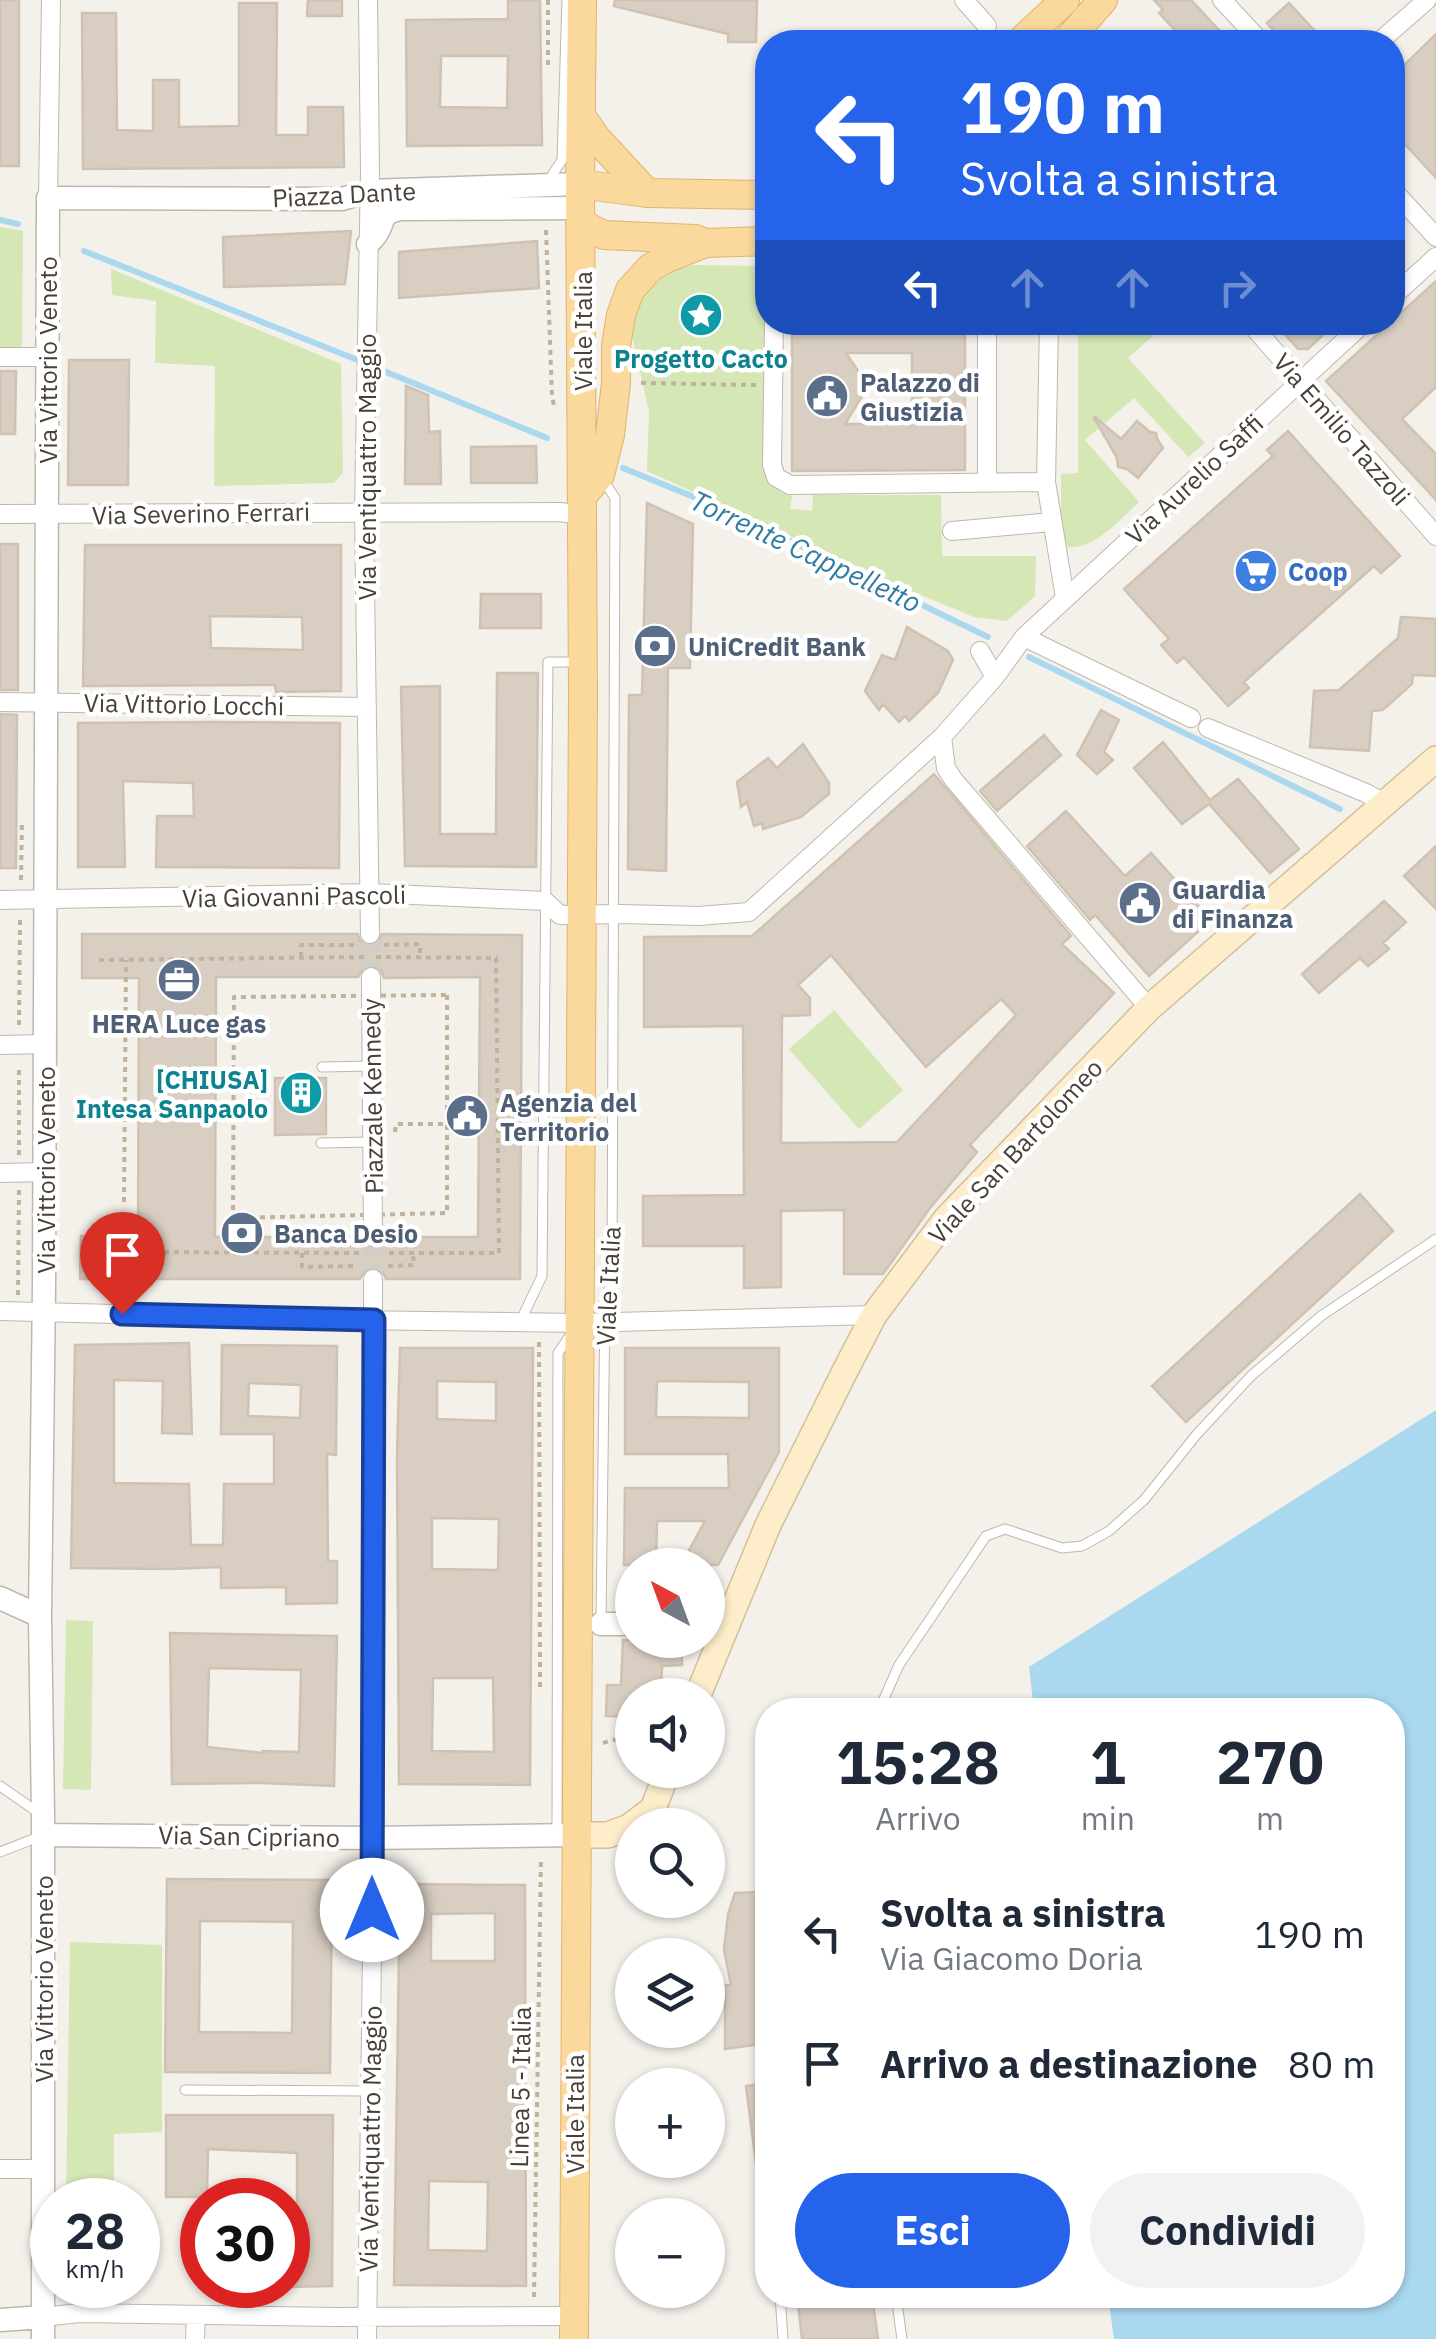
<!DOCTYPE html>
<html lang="it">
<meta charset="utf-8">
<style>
body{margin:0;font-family:"IBM Plex Sans",sans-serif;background:#f2f2f3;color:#1f2937;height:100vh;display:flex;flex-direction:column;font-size:38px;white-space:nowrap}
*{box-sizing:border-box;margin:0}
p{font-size:32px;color:#747a83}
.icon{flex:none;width:55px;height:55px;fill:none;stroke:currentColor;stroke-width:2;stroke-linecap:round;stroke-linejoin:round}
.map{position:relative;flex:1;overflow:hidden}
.side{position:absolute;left:755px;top:1698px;width:650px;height:610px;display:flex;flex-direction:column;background:#fff;border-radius:40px;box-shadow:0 2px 8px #0004}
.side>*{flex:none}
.guide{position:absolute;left:755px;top:30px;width:650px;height:305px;border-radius:40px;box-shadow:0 2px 8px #0004;background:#2563eb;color:#fff;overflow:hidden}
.needle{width:65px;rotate:319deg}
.controls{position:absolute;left:615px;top:1548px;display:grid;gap:20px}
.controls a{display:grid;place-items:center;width:110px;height:110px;border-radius:50%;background:#fff;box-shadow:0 2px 8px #0004;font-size:50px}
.speed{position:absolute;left:30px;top:2178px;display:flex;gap:20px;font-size:50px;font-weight:700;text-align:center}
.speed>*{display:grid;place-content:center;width:130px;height:130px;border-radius:50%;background:#fff;box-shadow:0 2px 8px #0004;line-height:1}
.speed small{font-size:25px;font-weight:400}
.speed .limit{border:15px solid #d22;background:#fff;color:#111}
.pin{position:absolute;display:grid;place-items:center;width:85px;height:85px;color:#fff;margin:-102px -42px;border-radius:50% 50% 50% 0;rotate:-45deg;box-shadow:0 0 10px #0007}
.pin .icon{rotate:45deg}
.me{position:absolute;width:110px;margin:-55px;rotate:0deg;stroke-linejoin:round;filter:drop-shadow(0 0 8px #0008)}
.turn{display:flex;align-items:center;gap:35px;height:210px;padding:0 40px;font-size:45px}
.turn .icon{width:130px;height:130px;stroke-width:2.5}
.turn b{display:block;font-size:70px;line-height:85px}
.lanes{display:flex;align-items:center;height:95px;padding:0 40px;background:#0003;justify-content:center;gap:50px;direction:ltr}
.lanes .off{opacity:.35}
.eta{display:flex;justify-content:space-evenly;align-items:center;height:170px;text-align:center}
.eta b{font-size:60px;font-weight:700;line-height:70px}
.action{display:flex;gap:20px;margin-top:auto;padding:20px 40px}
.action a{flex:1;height:115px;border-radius:60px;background:#2563eb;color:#fff;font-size:40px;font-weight:700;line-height:115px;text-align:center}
.action a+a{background:#f2f2f3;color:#1f2937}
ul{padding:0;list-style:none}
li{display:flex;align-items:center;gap:30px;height:130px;padding:0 40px}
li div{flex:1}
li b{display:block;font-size:38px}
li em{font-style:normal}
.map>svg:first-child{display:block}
</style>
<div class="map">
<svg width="1436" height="2339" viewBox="0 0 1436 2339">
<rect width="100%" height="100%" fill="#f4f0ea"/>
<path fill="#d4e7b4" d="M0 227 23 231 22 350 0 349Z
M693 265 767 266 766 466 768 482 782 493 792 496 790 509 812 511 813 495H941L942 556H1036L1035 596 1007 621 974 617 921 595 647 471 649 412 632 336 639 299 672 268Z
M111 269 341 364 343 473 334 483 214 486 215 366 155 363 156 301 112 295Z
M1078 323H1140L1153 336 1128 358 1205 443 1188 457 1134 398 1085 440 1139 502C1120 519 1095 550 1068 547L1061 529V474L1078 473Z
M834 1010 903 1090 859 1129 789 1049Z
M66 1620 93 1621 91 1790 63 1789Z
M70 1942 162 1945V2132L114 2134V2200H66Z"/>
<path fill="#a9d8ef" d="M1436 1410V2339H1114L1108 2295H1392V1710H1034L1029 1667Z"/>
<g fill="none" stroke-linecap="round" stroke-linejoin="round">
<path stroke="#a9d8ef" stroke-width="6" d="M0 220 18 224
M84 251 355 359
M379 369 547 438
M623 468 733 513 988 637
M1029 657 1340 809"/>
</g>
<path fill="#d9cec2" stroke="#d0c2b3" stroke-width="2.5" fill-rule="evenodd" d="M0 0H19V166H0Z
M308 0H342V16H307Z
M508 0H540L542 145 407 146 406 20 508 19ZM441 56H508L507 108 440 107Z
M615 0H757L756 42H728V34L614 6Z
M1154 0H1191L1230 42H1186L1159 13 1163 10Z
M239 3H277L276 135H308V107H343L344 167 83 169 82 13H116L117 130 153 131V80H179V127L239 126Z
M1289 3 1325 42H1284L1267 23Z
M1436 34V178L1392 130V77Z
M351 231 345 284 224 287 223 237Z
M537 241 539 288 399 298V252Z
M1436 281V387L1402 419 1436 454V500L1326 381Z
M792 322H965V470L792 471ZM846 353H912V424H845L864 393 865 387 864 380Z
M1274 322H1337L1308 349H1298Z
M69 360H129L128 485H68Z
M0 371H16L15 434H0Z
M406 386 428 395 429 432 440 431 441 484H405Z
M1095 417 1121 439 1137 421 1150 432 1156 433 1157 439 1163 448 1138 478 1127 469 1118 467 1117 458 1094 418Z
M1288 431 1400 556 1381 573 1374 566 1244 682 1249 688 1228 706 1184 657 1177 663 1161 645 1169 639 1124 589 1273 456 1267 450Z
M536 446 537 483H471V447Z
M647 503 693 524 690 668H668L666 871 628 869 629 695H642Z
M0 544H18V690H0Z
M85 545H341V691L276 692 275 685 83 686ZM210 616 302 617 303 650 211 648Z
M481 594H541V628H480Z
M1401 617 1436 619V676L1413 675 1412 684 1385 708 1382 710 1372 711 1369 751 1310 747 1314 691 1339 690 1398 638Z
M907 627 948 651 953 660 938 693 909 721 905 716 899 722 883 704 879 710 865 691 882 655 895 660Z
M497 673H538L536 867 405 866 401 687 440 686V834H496Z
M1101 710 1119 720 1104 752 1113 760 1097 774 1077 755Z
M0 714 17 715 16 868H0Z
M210 722 340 723 339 868 156 867 157 816H194L193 783 123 781 125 867H78V723Z
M1044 735 1061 755 997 811 980 791Z
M1163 742 1210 800 1238 779 1299 849 1270 873 1209 804 1182 824 1134 768Z
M803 744 829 783V794L801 817 763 829 762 823 754 826 747 802 741 807 737 782 768 758 777 768Z
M934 774 1071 936 1062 944 1114 993 970 1145 977 1152 930 1208 883 1274H844V1210L781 1211V1287L744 1288V1246H643V1196L744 1195 743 1026 644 1027V937L752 936ZM831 955 926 1067 1001 999 1016 1015 897 1142 781 1143 782 1016 810 1015V998L798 985Z
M1066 811 1125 876 1151 853 1211 920 1149 976 1095 915 1090 920 1027 846Z
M1436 846V909L1404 876Z
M1384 901 1406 922 1383 943 1389 949 1368 966 1360 958 1319 993 1302 974Z
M82 934H358L360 941 369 946 377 944 382 934 522 935 520 1279H386L383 1272 374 1267 366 1269 360 1279H80L81 1236H138L139 978H82ZM372 965 381 970 384 978 480 977 478 1237H386L383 1244 374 1249 366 1247 360 1237H215L216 977H358L364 967Z
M275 1078H326V1134L275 1135Z
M1360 1194 1393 1231 1186 1422 1152 1386Z
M189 1343 192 1434 162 1433 163 1381 114 1380V1483L189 1484 191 1545H223L224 1484H274V1434H221L222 1345 337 1346 336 1455 327 1454 328 1561H337V1603L286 1604V1587L221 1588V1567L171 1569 71 1568 75 1345ZM249 1383 301 1385 300 1418 248 1416Z
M400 1348H533L530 1785 399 1784 397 1457ZM437 1381 496 1382V1421L437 1419ZM432 1518 499 1519 498 1570 432 1569ZM433 1678H493L494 1752 432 1751Z
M625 1348H779V1452L718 1565H681L705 1521H657L656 1565H624L625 1488H729L728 1454H625ZM657 1381 749 1382V1418L656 1417Z
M170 1633 337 1636 334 1786 262 1783 172 1784ZM209 1668 301 1670 299 1752 263 1751V1753L207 1747Z
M623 1640H681L682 1665 662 1666 661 1695H632V1717L606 1716 607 1685H621Z
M167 1879 332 1880 330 2073 165 2072ZM200 1921 293 1922 292 2033 199 2032Z
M400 1884 525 1885 526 2286 394 2285ZM495 1913V1961H431V1914ZM429 2181 488 2182 487 2251 428 2250Z
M757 1892 760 1932 768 1931V2043L725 2049V1985H731L724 1950 728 1914 735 1893Z
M768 2083V2171H757L746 2086Z
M166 2115H333L332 2286 288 2287V2251H297V2153L208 2149 207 2197H166Z
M797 2295H872L878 2339H802Z"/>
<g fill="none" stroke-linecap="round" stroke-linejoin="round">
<path stroke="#d2cdc6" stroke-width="18" stroke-dasharray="18 9" stroke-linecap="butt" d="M370 934 371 977
M373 1237V1279"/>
<g stroke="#c0b7ac" stroke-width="11">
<path id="service" d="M547 183 562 160 567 0
M322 1067 371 1066
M321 1143 372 1142
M521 1320 542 1276 548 662H580
M601 1621 605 1302 612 1280 615 498 604 481
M879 1710 899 1665 986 1536 1005 1529 1062 1548 1082 1546 1109 1531 1144 1500 1197 1434 1251 1376 1321 1316 1436 1239
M0 1786 39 1813
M655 1811 672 1825
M557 1834 558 1353 571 1334
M0 1852 41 1836
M185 2090 371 2091
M780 2295 783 2339
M896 2295 902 2339"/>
</g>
<g stroke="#c0b7ac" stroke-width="20">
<path id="minor" d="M368 0 370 170 364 512 370 934
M964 0 987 26
M1222 0 1261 42
M1379 42 1427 0
M1392 189 1436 237
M48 198 51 0
M1392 297 1436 257
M774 322 772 465 776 477 790 485 1046 482
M987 322V483
M1049 322 1046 482 1065 598
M1249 322 1436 536
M0 357H47
M0 514 560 512 582 515
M952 531 1052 522
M1024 637 1191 718
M980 651 995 677
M0 702 367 707
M1208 728 1366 793 1386 804
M942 737 946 768 953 779 1149 1008
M0 900 371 893 545 901 560 915 622 914 699 916 749 912 942 737 995 677 1024 637 1365 322
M371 977 373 1237
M0 1045 45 1044
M0 1173 45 1172
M0 1311 347 1320 579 1323 874 1315
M0 2169H42
M43 2317 79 2313 336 2317 574 2316
M195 2339 196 2316
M367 2339 373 1874V1279"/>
</g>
<g stroke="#c0b7ac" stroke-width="25">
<path id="tertiary" d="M368 244C371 240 375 237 377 233 386 218 379 214 400 209L581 208
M0 1598 40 1616
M601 1624H632
M43 1835 373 1838 576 1835
M0 2320 43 2317
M43 2339V1816L40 1616 44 1287 48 198 342 199 369 191 580 184"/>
</g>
<g stroke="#d3bf9a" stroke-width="28">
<path id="secondary" d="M698 1695 768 1525 845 1371 874 1315 946 1219 1149 1008 1436 759
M576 1835H608L629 1827 653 1809 668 1770"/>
</g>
<g stroke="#e1b46c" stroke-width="30">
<path id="primary" d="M1020 42 1065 0
M1066 42 1103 0
M581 116 597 139 647 193
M580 184 647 193 768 195
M581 224 604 235 695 239 705 243 768 241
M584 494 600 475 610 435 616 383V346L621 315 630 290 650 268 665 259 705 243
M574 2339 583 695 580 184 582 0"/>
</g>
<path stroke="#c1b29e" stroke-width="4" stroke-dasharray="5 5" stroke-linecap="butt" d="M548 65V0
M546 230 552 397 555 409
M641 383 756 385
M21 880 22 820
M384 945 420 944V957
M301 957V945H354
M376 957 496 958 499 1253H384
M99 960 367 957
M447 995V1213L233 1218 234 997Z
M19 1025 20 920
M395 1132 396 1124H447
M19 1155V1065
M124 1202 126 960
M138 1243 154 1244 161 1252
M104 1252 359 1253
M302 1253V1267L358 1266
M388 1266 414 1265 413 1253
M18 1295 19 1190
M539 1342 540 1687
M603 1743 632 1735
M534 2297 541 1857"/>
<use href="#service" stroke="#fff" stroke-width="9"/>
<use href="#minor" stroke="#fff" stroke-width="18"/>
<use href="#tertiary" stroke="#fff" stroke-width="22"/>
<use href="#secondary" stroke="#fdedcb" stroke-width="25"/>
<use href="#primary" stroke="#fbd89c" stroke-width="28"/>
</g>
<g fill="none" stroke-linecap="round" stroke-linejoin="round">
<g stroke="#184099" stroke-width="25">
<path id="route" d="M122 1314 374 1320 372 1910"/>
</g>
<use href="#route" stroke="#2563eb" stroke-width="18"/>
</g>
<defs>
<g id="sight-disc" transform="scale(2.25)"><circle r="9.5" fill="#0f9aa8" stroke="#fff"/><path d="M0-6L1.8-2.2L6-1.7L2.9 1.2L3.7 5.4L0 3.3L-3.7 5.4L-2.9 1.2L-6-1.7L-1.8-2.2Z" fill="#fff"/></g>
<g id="civic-disc" transform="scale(2.25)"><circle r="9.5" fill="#5c6f8a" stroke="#fff"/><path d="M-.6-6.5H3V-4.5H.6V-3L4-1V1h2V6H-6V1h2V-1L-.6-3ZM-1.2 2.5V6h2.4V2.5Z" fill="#fff"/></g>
<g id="supermarket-disc" transform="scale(2.25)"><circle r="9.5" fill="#3f7fe0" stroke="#fff"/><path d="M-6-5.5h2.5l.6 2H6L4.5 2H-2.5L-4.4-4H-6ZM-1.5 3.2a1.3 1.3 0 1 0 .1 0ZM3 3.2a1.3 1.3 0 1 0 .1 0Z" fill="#fff"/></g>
<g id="bank-disc" transform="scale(2.25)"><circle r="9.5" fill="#5c6f8a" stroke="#fff"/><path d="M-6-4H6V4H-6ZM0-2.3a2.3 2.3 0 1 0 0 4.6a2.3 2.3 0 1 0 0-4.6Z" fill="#fff"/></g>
<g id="office-disc" transform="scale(2.25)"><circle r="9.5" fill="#5c6f8a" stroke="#fff"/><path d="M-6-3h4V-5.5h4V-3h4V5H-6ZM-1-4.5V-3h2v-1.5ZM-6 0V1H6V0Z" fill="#fff"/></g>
<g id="building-disc" transform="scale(2.25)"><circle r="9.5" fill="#0f9aa8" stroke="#fff"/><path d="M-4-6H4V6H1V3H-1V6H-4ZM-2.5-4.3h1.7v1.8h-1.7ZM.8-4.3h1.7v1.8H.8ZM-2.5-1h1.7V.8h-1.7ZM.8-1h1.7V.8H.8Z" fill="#fff"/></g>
</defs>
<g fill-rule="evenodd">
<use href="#sight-disc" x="701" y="315"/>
<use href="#civic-disc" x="827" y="396"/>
<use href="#supermarket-disc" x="1256" y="571"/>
<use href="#bank-disc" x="655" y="646"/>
<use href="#civic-disc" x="1140" y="903"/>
<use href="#office-disc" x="179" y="980"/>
<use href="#building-disc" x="301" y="1093"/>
<use href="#civic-disc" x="467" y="1116"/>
<use href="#bank-disc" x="242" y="1233"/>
</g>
<g text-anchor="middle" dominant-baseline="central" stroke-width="9" stroke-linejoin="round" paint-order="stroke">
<g font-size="25" fill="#484038" stroke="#fff">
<text transform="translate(344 194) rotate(-3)">Piazza Dante</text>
<text transform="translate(582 331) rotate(-90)">Viale Italia</text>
<text transform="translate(47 360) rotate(-90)">Via Vittorio Veneto</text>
<text transform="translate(1342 429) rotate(49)">Via Emilio Tazzoli</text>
<text transform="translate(366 467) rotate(-90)">Via Ventiquattro Maggio</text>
<text transform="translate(1194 479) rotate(-43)">Via Aurelio Saffi</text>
<text transform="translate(201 513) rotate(-1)">Via Severino Ferrari</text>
<text transform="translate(184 704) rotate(1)">Via Vittorio Locchi</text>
<text transform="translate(294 896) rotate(-1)">Via Giovanni Pascoli</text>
<text transform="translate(372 1096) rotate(-91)">Piazzale Kennedy</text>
<text transform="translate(1015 1151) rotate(-47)">Viale San Bartolomeo</text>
<text transform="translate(45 1170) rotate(-90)">Via Vittorio Veneto</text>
<text transform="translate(608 1286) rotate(-87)">Viale Italia</text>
<text transform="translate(249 1836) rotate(1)">Via San Cipriano</text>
<text transform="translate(43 1979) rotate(-90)">Via Vittorio Veneto</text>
<text transform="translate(520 2087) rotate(-89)">Linea 5 - Italia</text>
<text transform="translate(574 2114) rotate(-90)">Viale Italia</text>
<text transform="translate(370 2139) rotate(-89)">Via Ventiquattro Maggio</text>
</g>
<g font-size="25" font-weight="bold" fill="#0d838f" stroke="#fff">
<text x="701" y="358">Progetto Cacto</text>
<text x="268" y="1079" text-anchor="end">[CHIUSA]<tspan x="268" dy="29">Intesa Sanpaolo</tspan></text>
</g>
<g font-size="25" font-weight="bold" fill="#4e5e75" stroke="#fff" text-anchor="start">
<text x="860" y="382">Palazzo di<tspan x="860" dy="29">Giustizia</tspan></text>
<text x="688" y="646">UniCredit Bank</text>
<text x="1172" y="889">Guardia<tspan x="1172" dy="29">di Finanza</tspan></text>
<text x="179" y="1023" text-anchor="middle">HERA Luce gas</text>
<text x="500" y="1102">Agenzia del<tspan x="500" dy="29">Territorio</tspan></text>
<text x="274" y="1233">Banca Desio</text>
</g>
<g font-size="25" font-weight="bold" fill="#366cbe" stroke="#fff" text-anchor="start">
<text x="1288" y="571">Coop</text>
</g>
<g font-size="28" font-style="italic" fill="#307ba2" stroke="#fff">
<text transform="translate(806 551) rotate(25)">Torrente Cappelletto</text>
</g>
</g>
</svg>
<div class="controls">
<a><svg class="needle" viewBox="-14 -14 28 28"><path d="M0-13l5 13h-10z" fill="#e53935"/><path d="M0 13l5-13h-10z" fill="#747a83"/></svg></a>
<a><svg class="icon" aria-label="sound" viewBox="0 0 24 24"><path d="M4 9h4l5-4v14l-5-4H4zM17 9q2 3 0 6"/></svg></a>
<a><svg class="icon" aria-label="search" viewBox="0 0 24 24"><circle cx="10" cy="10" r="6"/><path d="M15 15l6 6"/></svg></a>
<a><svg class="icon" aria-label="layers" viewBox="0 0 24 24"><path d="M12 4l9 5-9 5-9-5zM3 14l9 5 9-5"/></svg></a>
<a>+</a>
<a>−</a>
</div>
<div class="speed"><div>28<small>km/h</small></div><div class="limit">30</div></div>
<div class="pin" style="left:122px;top:1314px;background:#d93025"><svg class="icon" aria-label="arrive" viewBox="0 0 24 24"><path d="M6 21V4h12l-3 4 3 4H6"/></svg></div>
<svg class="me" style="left:372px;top:1910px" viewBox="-20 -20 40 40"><circle r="19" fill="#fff"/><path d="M0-13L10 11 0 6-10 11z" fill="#2563eb"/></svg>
<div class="guide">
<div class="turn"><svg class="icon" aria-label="left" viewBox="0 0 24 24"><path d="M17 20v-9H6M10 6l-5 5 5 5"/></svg><div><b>190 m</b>Svolta a sinistra</div></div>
<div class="lanes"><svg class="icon" aria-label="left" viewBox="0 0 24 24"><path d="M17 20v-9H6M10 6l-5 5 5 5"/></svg><svg class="icon off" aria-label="ahead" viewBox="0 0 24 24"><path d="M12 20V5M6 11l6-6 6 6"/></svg><svg class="icon off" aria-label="ahead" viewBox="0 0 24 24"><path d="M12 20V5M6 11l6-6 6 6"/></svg><svg class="icon off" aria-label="right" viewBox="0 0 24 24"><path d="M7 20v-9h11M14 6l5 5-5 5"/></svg></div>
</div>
<section class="side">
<div class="eta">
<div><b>15:28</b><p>Arrivo</p></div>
<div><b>1</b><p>min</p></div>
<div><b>270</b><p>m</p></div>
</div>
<ul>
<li><svg class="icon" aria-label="left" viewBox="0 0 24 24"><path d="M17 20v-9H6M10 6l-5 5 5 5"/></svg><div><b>Svolta a sinistra</b><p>Via Giacomo Doria</p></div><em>190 m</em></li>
<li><svg class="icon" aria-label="arrive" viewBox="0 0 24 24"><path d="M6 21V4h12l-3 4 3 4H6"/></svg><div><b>Arrivo a destinazione</b></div><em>80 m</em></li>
</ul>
<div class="action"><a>Esci</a><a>Condividi</a></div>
</section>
</div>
